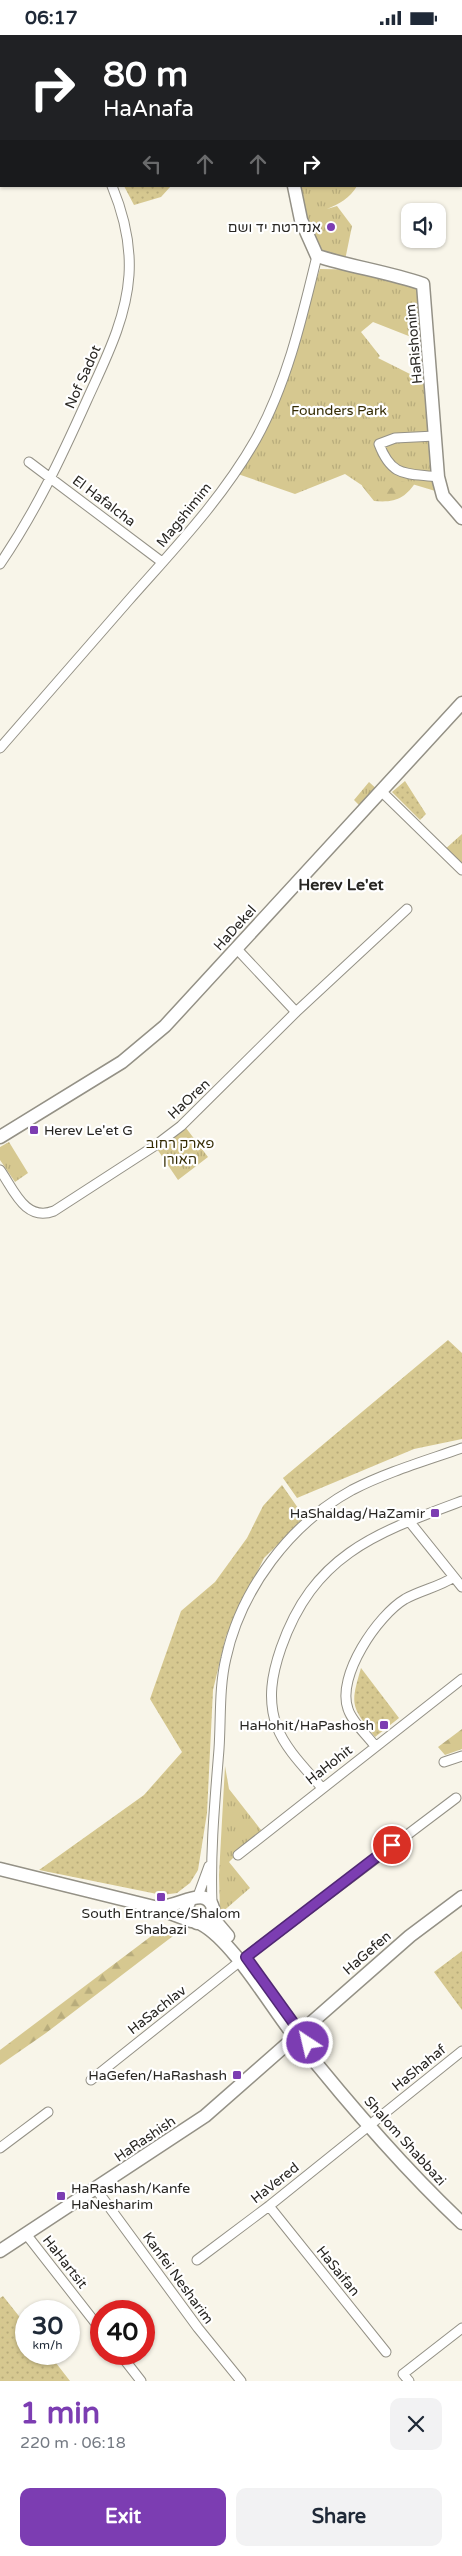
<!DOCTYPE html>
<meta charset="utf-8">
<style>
body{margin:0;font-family:"Varela Round","Noto Sans Hebrew",sans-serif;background:#f2f2f3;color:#1f2937;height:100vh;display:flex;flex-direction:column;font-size:19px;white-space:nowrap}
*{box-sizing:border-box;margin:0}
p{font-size:16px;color:#747a83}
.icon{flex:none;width:28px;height:28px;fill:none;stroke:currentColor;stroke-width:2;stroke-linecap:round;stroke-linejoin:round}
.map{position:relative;height:2346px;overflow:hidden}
.panel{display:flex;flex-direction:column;background:#fff;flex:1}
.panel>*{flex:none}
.guide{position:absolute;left:0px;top:0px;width:462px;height:152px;box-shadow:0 1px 4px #0004;background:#202124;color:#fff;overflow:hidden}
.buttons{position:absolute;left:401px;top:168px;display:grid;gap:10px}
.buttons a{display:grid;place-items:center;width:45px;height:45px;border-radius:10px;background:#fff;box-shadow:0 1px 4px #0004;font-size:25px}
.speed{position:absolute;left:15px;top:2265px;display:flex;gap:10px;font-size:25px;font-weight:700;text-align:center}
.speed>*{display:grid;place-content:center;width:65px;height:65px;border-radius:50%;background:#fff;box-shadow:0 1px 4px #0004;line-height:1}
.speed small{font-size:12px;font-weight:400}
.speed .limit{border:8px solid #d22;background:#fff;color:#111}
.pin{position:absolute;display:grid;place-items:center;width:42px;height:42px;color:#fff;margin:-21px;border:2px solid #fff;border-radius:50%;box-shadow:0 1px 5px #0007}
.me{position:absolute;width:55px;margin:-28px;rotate:325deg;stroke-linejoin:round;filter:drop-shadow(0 0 4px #0008)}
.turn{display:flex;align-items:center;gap:18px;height:105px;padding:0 20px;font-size:22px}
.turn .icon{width:65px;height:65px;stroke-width:2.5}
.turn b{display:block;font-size:35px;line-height:42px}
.lanes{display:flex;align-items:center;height:48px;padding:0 20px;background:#0003;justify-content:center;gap:25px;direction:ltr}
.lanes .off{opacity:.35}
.round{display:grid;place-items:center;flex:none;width:52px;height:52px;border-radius:10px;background:#f2f2f3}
.head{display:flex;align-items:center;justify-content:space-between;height:85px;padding:0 20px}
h1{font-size:30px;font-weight:800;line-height:38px;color:#7c3db2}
.action{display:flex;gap:10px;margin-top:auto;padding:10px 20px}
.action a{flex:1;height:58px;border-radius:10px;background:#7c3db2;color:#fff;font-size:20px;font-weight:800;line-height:58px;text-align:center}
.action a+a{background:#f2f2f3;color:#1f2937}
.status{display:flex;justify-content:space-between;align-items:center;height:35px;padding:0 25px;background:#fff;direction:ltr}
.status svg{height:14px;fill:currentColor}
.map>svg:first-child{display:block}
</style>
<div class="status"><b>06:17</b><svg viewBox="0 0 49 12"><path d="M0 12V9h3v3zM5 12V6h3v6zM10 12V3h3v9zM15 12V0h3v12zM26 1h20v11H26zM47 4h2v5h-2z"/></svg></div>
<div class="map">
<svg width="462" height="2346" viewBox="0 0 462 2346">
<defs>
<pattern id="grass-dots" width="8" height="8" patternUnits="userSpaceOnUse" patternTransform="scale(1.25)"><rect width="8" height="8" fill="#d6c890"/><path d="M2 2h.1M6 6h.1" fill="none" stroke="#b8ac7c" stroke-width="1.8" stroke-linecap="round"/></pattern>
<pattern id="forest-firs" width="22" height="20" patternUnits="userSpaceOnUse" patternTransform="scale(1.25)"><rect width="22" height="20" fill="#d6c890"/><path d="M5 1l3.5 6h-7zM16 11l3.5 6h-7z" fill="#b8ac7c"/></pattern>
<pattern id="park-tufts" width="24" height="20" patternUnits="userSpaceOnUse" patternTransform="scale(1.25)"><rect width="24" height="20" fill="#d6c890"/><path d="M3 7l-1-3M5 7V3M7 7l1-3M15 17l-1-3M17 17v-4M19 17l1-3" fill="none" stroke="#b8ac7c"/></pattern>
</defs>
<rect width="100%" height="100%" fill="#f8f5e9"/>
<path fill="url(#grass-dots)" d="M124 151H171L161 162 134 170Z
M405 746 426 779 420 785 392 757Z
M448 1305 462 1318V1404L414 1414 297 1463 283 1443Z
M282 1450 305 1483 264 1523 226 1601 213 1655 207 1778 198 1835 190 1848 177 1858 162 1860 39 1835 144 1760 182 1717 150 1664 181 1576 215 1547 247 1503 263 1471Z
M361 1633 399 1683 375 1702C351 1670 350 1671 361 1633Z
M462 1916V1975L434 1937Z
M3 2261 26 2290V2319H49L70 2346H0V2263Z"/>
<path fill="url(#forest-firs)" d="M364 435 417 445C406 463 396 468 374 466L362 451Z
M462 1694V1714L445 1720 438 1712Z
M166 1890 173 1901 46 1998 0 2030V2015Z"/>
<path fill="url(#park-tufts)" d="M294 151H357C350 163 339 169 327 174L337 171 352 191 344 230 317 221Z
M320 234 373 235 423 249 429 309 373 287 361 297 380 321 378 323 432 350 442 458 402 446 378 461 345 439 295 459 235 438 264 395Z
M369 747 380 757 364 775 354 765Z
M462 799V835L443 816Z
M183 1089 208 1122 178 1145 155 1111Z
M9 1107 28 1138 15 1147 0 1125V1112Z
M225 1731 229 1754 261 1795 229 1827 250 1853 220 1879 219 1840Z"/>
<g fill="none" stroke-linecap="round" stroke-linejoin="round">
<g stroke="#949186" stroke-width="11">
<path id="street" d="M28 0 29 1
M294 1 295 0
M461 101H462
M435 401 395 403 379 409C392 443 406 438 438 442
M29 427 162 527
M0 529C36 476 61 423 87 365 105 325 126 285 129 240 131 208 124 180 112 151
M0 713C43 664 86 614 129 565 174 514 222 464 256 404 287 348 302 283 317 221
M381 756 462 835
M236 913 296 977
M0 1135C14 1155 25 1187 54 1176L156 1110 181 1091 296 977 407 874
M409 1486 462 1552
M375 1711C367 1700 352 1687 348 1674 336 1641 378 1580 405 1564 421 1555 439 1552 454 1542
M444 1727 462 1721
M322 1753C306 1734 286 1715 277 1692 267 1665 272 1639 281 1613 314 1519 376 1498 462 1466
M238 1820 462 1644
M198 1861 209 1831
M212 1869C210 1817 215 1765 219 1714 221 1684 219 1652 226 1623 241 1554 290 1489 352 1455 387 1437 425 1426 462 1413
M91 2045 239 1927 456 1763
M0 2113 48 2077
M96 2154 198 2293 241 2346
M269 2171 386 2317
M26 2199 101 2295
M197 2225 269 2171 462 2016
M120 2319 141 2346
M409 2346 403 2339 462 2293"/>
</g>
<g stroke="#949186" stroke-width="15">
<path id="secondary" d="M200 0 201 1
M294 151 301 185 317 221C352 232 388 237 423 249L438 442 443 461 462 483
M0 1102 122 1027 165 991 462 668
M0 1834 154 1872 191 1886
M158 1872C178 1873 206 1849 213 1873L209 1885 197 1888 189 1884 185 1877 190 1865
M213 1877 217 1888 228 1901
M201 1889C233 1906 271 1972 295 2002 346 2066 401 2131 462 2188
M0 2216 205 2081 410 1901 462 1862"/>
</g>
<use href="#street" stroke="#fff" stroke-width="9"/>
<use href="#secondary" stroke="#fff" stroke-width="12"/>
</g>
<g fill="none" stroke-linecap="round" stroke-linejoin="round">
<g stroke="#512874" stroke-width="12">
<path id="route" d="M308 2008 246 1922 392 1810"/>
</g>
<use href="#route" stroke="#7c3db2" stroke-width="9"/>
</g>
<g fill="#7c3db2" stroke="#fff" stroke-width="2">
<circle cx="331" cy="192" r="5"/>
<rect x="29" y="1090" width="10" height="10" rx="2.5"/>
<rect x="430" y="1473" width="10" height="10" rx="2.5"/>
<rect x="379" y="1685" width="10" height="10" rx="2.5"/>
<rect x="156" y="1857" width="10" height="10" rx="2.5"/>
<rect x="232" y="2035" width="10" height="10" rx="2.5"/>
<rect x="56" y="2156" width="10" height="10" rx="2.5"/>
</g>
<g text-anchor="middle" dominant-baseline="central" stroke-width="4.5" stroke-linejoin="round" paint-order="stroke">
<g font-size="14" fill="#282622" stroke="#fff" text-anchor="end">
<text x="321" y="192">אנדרטת יד ושם</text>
<text x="44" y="1095" text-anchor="start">Herev Le'et G</text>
<text x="425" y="1478">HaShaldag/HaZamir</text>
<text x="374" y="1690">HaHohit/HaPashosh</text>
<text x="161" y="1878" text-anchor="middle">South Entrance/Shalom<tspan x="161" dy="16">Shabazi</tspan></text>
<text x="227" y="2040">HaGefen/HaRashash</text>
<text x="71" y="2153" text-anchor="start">HaRashash/Kanfe<tspan x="71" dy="16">HaNesharim</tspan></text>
</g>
<g font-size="14" fill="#282622" stroke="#fff">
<text transform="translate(414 309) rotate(-95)">HaRishonim</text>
<text transform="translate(83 342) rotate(-66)">Nof Sadot</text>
<text transform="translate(104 466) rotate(37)">El Hafalcha</text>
<text transform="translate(184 480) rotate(-51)">Magshimim</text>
<text transform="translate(235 893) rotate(-48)">HaDekel</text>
<text transform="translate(189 1064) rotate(-43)">HaOren</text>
<text transform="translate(329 1730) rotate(-38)">HaHohit</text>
<text transform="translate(367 1918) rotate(-41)">HaGefen</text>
<text transform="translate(157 1975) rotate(-38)">HaSachlav</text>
<text transform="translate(419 2033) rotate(-39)">HaShahaf</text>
<text transform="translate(145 2104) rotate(-34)">HaRashish</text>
<text transform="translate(405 2106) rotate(48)">Shalom Shabbazi</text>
<text transform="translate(275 2148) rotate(-38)">HaVered</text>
<text transform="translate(65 2227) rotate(52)">HaHartsit</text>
<text transform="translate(338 2236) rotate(51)">HaSaifan</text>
<text transform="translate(178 2243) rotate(54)">Kanfei Nesharim</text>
</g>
<g font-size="14" fill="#352c04" stroke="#fff">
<text x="339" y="375">Founders Park</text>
<text x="180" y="1108">פארק רחוב<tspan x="180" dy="16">האורן</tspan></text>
</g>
<g font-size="16" font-weight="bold" fill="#282622" stroke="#fff">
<text x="341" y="850">Herev Le'et</text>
</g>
</g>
</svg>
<div class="buttons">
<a><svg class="icon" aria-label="sound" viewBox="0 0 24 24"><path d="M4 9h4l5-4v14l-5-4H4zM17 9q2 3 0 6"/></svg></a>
</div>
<div class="speed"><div>30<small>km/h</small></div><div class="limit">40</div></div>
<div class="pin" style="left:392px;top:1810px;background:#d93025"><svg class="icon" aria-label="arrive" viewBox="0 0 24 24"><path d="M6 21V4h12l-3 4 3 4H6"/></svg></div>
<svg class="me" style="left:308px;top:2008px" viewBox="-20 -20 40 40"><circle r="17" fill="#7c3db2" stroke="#fff" stroke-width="3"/><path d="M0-11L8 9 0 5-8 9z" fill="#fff"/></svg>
<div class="guide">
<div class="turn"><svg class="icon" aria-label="right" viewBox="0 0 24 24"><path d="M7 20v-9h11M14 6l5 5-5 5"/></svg><div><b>80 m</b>HaAnafa</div></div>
<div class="lanes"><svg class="icon off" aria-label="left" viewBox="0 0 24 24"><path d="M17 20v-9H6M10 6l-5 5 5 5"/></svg><svg class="icon off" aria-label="ahead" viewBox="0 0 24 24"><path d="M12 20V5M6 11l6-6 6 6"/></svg><svg class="icon off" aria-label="ahead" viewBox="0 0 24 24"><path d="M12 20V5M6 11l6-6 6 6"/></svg><svg class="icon" aria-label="right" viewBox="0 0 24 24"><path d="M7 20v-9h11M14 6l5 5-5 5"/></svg></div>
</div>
</div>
<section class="panel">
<div class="head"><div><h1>1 min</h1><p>220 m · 06:18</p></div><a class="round"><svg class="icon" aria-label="close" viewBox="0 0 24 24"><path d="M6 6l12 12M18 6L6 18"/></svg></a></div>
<div class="action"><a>Exit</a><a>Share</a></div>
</section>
